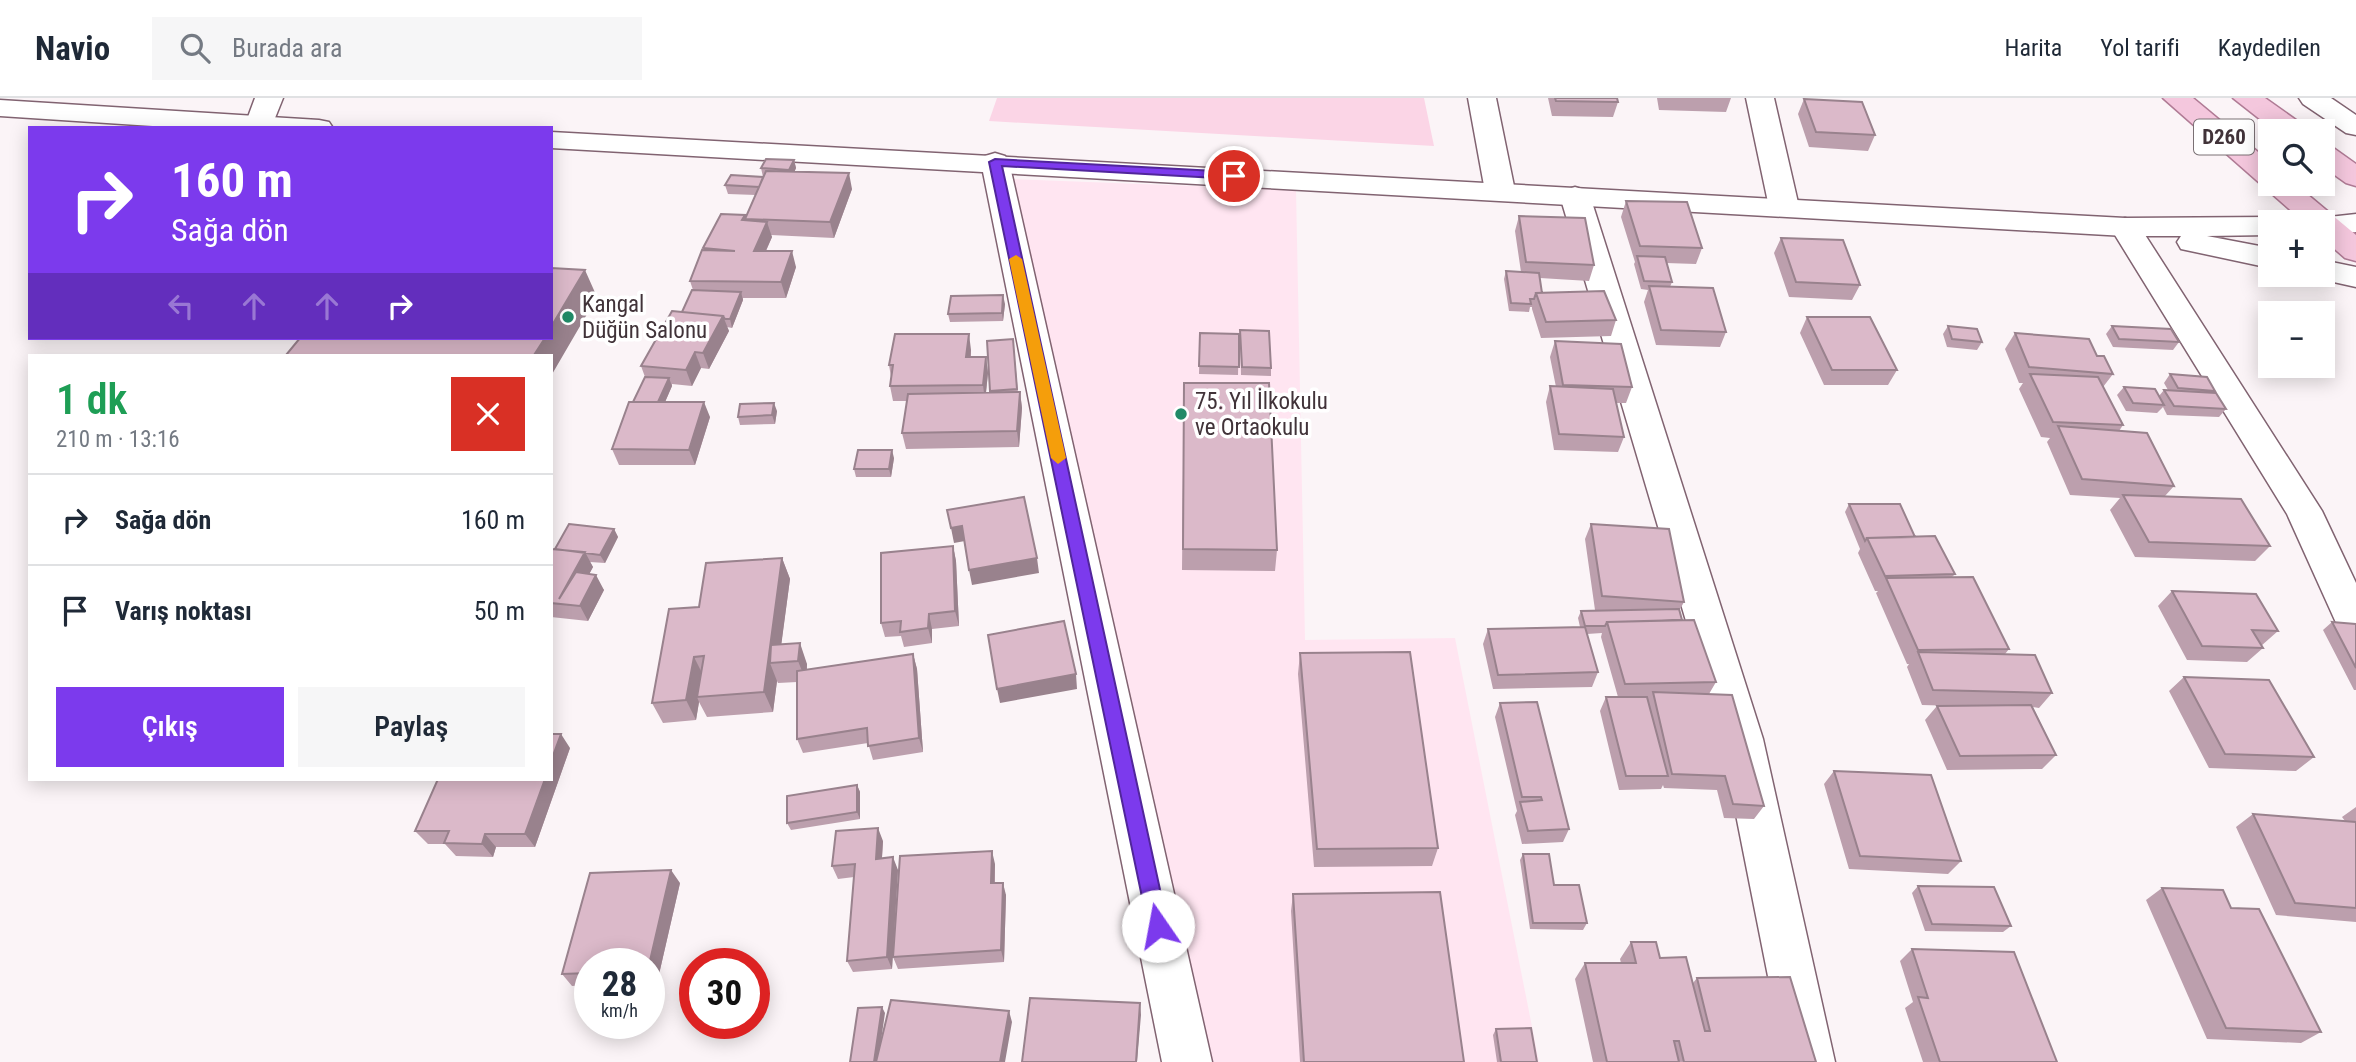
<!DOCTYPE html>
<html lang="tr">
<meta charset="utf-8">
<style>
body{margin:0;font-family:"Roboto Condensed",sans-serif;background:#f6f6f7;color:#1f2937;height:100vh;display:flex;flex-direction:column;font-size:26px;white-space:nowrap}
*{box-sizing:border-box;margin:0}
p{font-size:23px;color:#747a83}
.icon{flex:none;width:38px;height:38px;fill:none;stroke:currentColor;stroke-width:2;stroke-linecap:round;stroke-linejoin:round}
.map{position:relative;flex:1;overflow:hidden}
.drawer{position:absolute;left:28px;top:256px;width:525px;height:427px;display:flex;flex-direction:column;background:#fff;border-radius:0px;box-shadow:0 4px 18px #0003}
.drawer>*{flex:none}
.top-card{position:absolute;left:28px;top:28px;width:525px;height:214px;border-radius:0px;box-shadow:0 4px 18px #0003;background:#7c3aed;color:#fff;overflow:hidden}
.controls{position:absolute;left:2258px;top:21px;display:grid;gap:14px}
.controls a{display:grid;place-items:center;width:77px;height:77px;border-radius:0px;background:#fff;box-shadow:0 4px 18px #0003;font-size:35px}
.speed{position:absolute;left:574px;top:850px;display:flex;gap:14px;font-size:35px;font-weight:700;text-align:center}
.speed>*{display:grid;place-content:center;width:91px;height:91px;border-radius:50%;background:#fff;box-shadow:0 4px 18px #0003;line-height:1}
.speed small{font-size:18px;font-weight:400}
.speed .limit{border:10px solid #d22;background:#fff;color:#111}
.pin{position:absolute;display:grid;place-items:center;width:60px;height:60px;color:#fff;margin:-30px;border:4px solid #fff;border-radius:50%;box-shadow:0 2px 7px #0007}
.me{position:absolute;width:77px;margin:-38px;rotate:348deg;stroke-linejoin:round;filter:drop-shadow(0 0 5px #0008)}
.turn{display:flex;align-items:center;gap:24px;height:147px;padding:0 28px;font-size:32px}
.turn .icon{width:91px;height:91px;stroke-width:2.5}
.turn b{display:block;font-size:49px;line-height:60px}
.lanes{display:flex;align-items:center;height:66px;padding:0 28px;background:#0003;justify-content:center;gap:35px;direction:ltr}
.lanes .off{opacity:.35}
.round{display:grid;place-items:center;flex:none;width:74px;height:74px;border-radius:0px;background:#f6f6f7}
.head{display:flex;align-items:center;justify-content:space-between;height:119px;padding:0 28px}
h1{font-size:42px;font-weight:600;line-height:52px;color:#1e9e55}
.cta{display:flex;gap:14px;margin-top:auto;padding:14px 28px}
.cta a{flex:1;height:80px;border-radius:0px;background:#7c3aed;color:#fff;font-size:28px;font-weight:600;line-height:80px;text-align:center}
.cta a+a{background:#f6f6f7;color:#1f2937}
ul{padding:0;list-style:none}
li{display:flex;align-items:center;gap:21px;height:91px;padding:0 28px;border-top:2px solid #e0e1e3}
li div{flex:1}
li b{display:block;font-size:26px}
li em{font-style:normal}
header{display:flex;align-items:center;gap:42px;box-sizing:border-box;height:98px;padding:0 35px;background:#fff;border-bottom:2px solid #e0e1e3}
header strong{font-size:33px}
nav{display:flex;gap:38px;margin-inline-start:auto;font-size:24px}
.search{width:490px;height:63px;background:#f6f6f7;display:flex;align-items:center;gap:18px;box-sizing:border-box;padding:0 24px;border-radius:0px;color:#747a83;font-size:26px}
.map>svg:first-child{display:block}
</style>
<header>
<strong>Navio</strong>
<div class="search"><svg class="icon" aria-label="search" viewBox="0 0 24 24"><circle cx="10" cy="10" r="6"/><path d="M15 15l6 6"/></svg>Burada ara</div>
<nav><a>Harita</a><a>Yol tarifi</a><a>Kaydedilen</a></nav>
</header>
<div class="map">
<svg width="2356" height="964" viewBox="0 0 2356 964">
<rect width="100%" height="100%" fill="#fbf4f7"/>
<path fill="#ffe5f1" d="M1010 81 1296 92 1305 542 1455 540 1539 964H1205Z"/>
<path fill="#fbd5e6" d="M997 0H1424L1434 48 989 23Z"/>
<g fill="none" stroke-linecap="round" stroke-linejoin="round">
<g stroke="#816371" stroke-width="3">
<path id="street" d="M255 0H283L271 30H247L245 27Z
M1468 0H1496L1515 93 1510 99 1500 102 1490 99 1485 93Z
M1746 0H1774L1799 109 1794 115 1784 118 1774 115 1769 109Z
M2299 0H2331L2356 17V37L2346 35 2303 6Z
M995 55 1005 58 1009 64 1212 964H1162L981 64 985 58Z
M1575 89 1585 92 1590 98 1763 641 1835 964H1785L1721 641 1560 98 1565 92Z
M2125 120 2136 123 2140 129 2322 413 2356 485V543L2342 538 2287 416 2110 129 2114 123Z"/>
</g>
<g stroke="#816371" stroke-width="3">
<path id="secondary" d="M0 2 319 22 329 24 333 30H183L0 18Z
M551 34 2125 120 2270 119 2283 124H2270V137L2207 138 2270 150V170L2181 151 2177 144 2181 138H2125L551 50Z
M2356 116V134L2322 136V124H2309L2311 121Z
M2322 162 2356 169V189L2311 179 2310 177H2322Z"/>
</g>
<g stroke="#b07b95" stroke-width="3">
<path id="primary" d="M2163 0H2193L2270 64V86H2295L2356 137V163L2345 160 2322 140V124H2304Z
M2233 0H2265L2303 27 2307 33H2275Z
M2322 47 2332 49 2356 66V88L2346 85 2322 68Z"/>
</g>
<use href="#street" fill="#fff" fill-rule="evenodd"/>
<use href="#secondary" fill="#fff" fill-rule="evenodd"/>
<use href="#primary" fill="#f4c7dd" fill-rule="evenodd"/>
</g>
<path fill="#bc9fad" d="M1548 0H1617L1618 4 1613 19 1552 18Z
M1657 0H1731L1726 14 1659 12Z
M1804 1 1875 37 1868 53 1809 49 1798 16Z
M794 62 796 70 794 74 852 91 834 140 771 137 772 139 766 153 796 169 786 200H743V202L732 230 727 229 729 233 709 271 701 270 692 288 672 286V288L665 304 710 319 695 367H619L612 351 645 279 641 268 682 214 693 192 690 183 704 152 703 150 745 117 746 120 756 97 728 96 725 87 763 79 761 70Z
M1626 103 1702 150 1696 166 1666 165 1672 184 1670 189 1726 234 1720 249 1656 247 1644 204 1648 192 1641 191 1634 166 1635 164 1621 119Z
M1519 118 1594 167 1589 183 1540 180 1542 195 1616 222 1611 238 1541 240 1532 211V209H1530L1529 214 1509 213 1504 181 1506 173 1521 174 1515 133Z
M1781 140 1860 187 1852 202 1789 199 1774 155Z
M1005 206 1003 223 950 224 948 216Z
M1807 219 1897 272 1888 287H1824L1800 235Z
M1948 228 1982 244 1977 252 1947 249 1943 236Z
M2112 228 2179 244 2173 252 2113 249 2106 236Z
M1240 232 1271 270V278L1241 277Z
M1200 235 1239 236 1238 277 1199 276Z
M2015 235 2097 258 2113 276 2103 289 2123 327 2119 333 2174 388 2165 398 2270 448 2255 463 2135 459 2110 412 2120 400 2070 397 2047 344 2050 340 2041 339 2019 291 2023 285H2019L2005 251Z
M1013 241 1018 294H1020L1022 310 1019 349 906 351 902 335 907 303H893L890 288 891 279 889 267 971 252V259H986L988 275 986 295 990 294 987 243Z
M1555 243 1632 289 1626 305H1616L1624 339 1618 354 1554 352 1546 304 1550 288 1556 289 1550 259Z
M2170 276 2215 293 2213 295 2226 311 2219 319 2167 317 2163 309 2157 315 2126 313 2117 297 2124 289 2159 298 2164 292H2168L2164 285Z
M1184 285 1277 452 1275 473 1182 472Z
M777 313 775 326 740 327 738 319Z
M894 360 891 379H856L854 371Z
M1849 406 1915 439 1955 476 1952 479 2009 551 2005 556 2052 595 2039 610 2033 609 2056 657 2042 671 1947 672 1925 622 1937 608H1958L1922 607 1907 569 1909 566H1907L1876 495 1878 493H1875L1858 455 1860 451 1845 414Z
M1591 426 1684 504 1679 513 1682 522 1716 584 1709 596 1764 708 1754 721 1724 720 1717 692 1664 690 1663 687 1661 691 1619 692 1600 613 1606 599H1618L1601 539 1602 535 1587 536 1598 574 1592 589 1493 591 1483 546 1488 531 1580 529 1578 520 1581 513 1595 512 1585 441Z
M614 431 618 439 605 465 590 464 593 469 589 476 604 492 588 523 551 519V451H555Z
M953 448 956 463 959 528 932 531V545L904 549 901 538 885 539 881 525Z
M782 460 790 481 781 547 807 566V572L913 556 917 571 923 654 873 662 868 645 803 655 797 641V584L778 585 777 583 773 614 707 619 699 604 696 622 663 625 652 605 699 509Z
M2172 493 2278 533 2261 548 2263 550 2247 564 2187 562 2158 508Z
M2332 524 2356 526V592H2354L2323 532Z
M1300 555 1438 750 1432 768 1314 769 1298 576Z
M2184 579 2314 659 2296 673 2209 670 2169 593Z
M1500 605 1569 731 1563 744 1522 746 1515 717 1517 713 1495 619Z
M570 650 535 749H496L493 759 456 758 445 746H428L415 733Z
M1834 673 1961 763 1948 776 1849 771 1824 686Z
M857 687 860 694V721L791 732 787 725Z
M2356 709V824L2276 817 2236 729 2253 716 2345 723 2342 719Z
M883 743 882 760 898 772 892 871 853 874 847 863 854 779 838 781 832 768Z
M1523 756 1554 787 1587 825 1583 832 1530 831 1520 762Z
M995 766V785L1006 797 1004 864 898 871 893 859Z
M680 785 657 885H649V866H590V887L572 888 562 876Z
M1918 788 2011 828 2003 834 1925 833 1912 795Z
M2162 790 2321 934 2301 945 2207 941 2146 802Z
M1293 796 1464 964H1300L1291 813Z
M1631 844 1660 860 1693 885 1697 880 1816 964H1593L1575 881 1585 865H1621L1620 861Z
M1912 851 2057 964H1923L1905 910 1913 904 1900 863Z
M1496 931 1537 964H1497L1493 937Z"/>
<path fill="#99828d" d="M794 62 796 70 792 80 789 72Z
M849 75 852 91 834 140 830 124Z
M767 124 772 139 759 168 754 153Z
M792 153 796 169 786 200 781 184Z
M585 172 597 199 551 278V257H534L545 240H551V229Z
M741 194 743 202 732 230 730 221Z
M1003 197 1005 206 1003 223 1002 215Z
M723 218 729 233 709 271 703 255Z
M969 236 971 252 969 275 966 259Z
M695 254 701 270 692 288 686 272Z
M986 259 988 275 985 303 983 287Z
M669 280 672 288 659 318 655 309Z
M1020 294 1022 310 1019 349 1017 333Z
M704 304 710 319 695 367 689 352Z
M774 305 777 313 775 326 772 317Z
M892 352 894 360 891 379 889 371Z
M962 428 965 443 954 445 951 430Z
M614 431 618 439 605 465 600 457Z
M953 448 956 463 959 528 955 513Z
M585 454 593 469 573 507 559 501Z
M782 460 790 481 779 564 770 565 777 583 773 614 764 594Z
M1037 460 1039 475 972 487 969 472Z
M596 477 604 492 588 523 580 508Z
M929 516 932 531V545L928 530Z
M800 545 807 566 806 583 798 563Z
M913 556 917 571 923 654 919 640Z
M694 559 704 579 697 599 699 604 696 622 686 602Z
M1076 576 1077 591 1000 605 997 591Z
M561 636 570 650 535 749 525 736 545 681H551V663Z
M857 687 860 694V721L857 714Z
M878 730 883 743 881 774 876 761Z
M485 736 496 749 493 759 482 746Z
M992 753 995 766 994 798 991 785Z
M893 759 898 772 892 871 887 859Z
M671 772 680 785 657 885 649 875V867Z
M1003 785 1006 797 1004 864 1001 852Z
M1140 905 1141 917 1137 964H1136Z
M882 909 885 915 878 964H874Z
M1009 913 1012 924 1005 964H1000Z"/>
<path fill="#dbb9c9" stroke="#99828d" stroke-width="2" d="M1555 0H1617L1618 4 1556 3Z
M1804 1 1862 4 1875 37 1816 34Z
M766 61 794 62 789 72 761 70Z
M766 73 849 75 830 124 745 121Z
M731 77 763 79 759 89 725 87Z
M1626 103 1687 104 1702 150 1640 148Z
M721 116 745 117 742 122 767 124 754 153H792L781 184 690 183 702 152 735 153 703 150Z
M1519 118 1585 120 1594 167 1526 164Z
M1781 140 1843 142 1860 187 1796 184Z
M1637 158 1665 159 1672 184 1644 183Z
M551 170 585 172 551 229Z
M1506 173 1539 175 1542 195H1536L1534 201H1530L1531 206 1511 205Z
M1649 188 1713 190 1726 234 1661 232Z
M692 192 741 194 730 221H725L723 218 682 214Z
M1604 193 1616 222 1546 224 1536 195Z
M1003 197 1002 215 948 216 951 198Z
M672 213 723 218 703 255 695 254 686 272 641 268Z
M1807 219H1870L1897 272H1832Z
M1948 228 1977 231 1982 244 1952 241Z
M2112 228 2171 231 2179 244 2119 241Z
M1240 232 1269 233 1271 270 1242 269Z
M1200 235 1239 236V269L1199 268Z
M2015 235 2089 241 2097 258H2104L2113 276 2029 269Z
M895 236H969L966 259H986L983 287 890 288 893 267H889Z
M300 240H545L534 257H286Z
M1013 241 1017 291 990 293 987 243Z
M1555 243 1621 246 1632 289 1563 287Z
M2030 276 2098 279 2123 327 2053 324Z
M2170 276 2207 279 2215 293 2178 290Z
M645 279 669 280 658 304H633Z
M1184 285H1269L1277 452 1183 451Z
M1550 288 1613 291 1624 339 1559 336Z
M2124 289 2155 291 2164 307 2133 305Z
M2164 292 2216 295 2226 311 2174 308Z
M1020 294 1017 333 902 335 908 296Z
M629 304H704L689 352 612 351Z
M774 305 772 317 738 319 740 306Z
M2058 328 2147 335 2174 388 2082 381Z
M858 352H892L889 371H854Z
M2123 397 2241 401 2270 448 2149 444Z
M1024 399 1037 460 969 472 962 428 951 430 947 412Z
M1849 406H1900L1915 439 1867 440 1865 443Z
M569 426 614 431 600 457 555 451Z
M1591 426 1669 431 1684 504 1602 498Z
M1935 438 1955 476 1885 478 1867 440Z
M953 448 955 513 929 516 928 530 900 534 901 523 881 525V455Z
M551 451 585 454 559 501 576 474 596 477 580 508 551 505Z
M782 460 764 594 697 599 704 558 694 559 686 602 652 605 669 511 699 509 706 465Z
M1973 479 2009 551 1918 552 1886 480Z
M2172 493 2256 496 2278 533 2252 532 2263 550 2202 548Z
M1679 511 1682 522 1607 524 1605 528H1585L1581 513Z
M1694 522 1716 584 1625 586 1607 524Z
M1064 523 1076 576 997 591 988 537Z
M2332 524 2356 526V570Z
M1585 529 1598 574 1498 577 1488 531Z
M800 545 798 563 770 565 771 547Z
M1410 554 1438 750 1317 751 1300 555Z
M1918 554 2035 557 2052 595 1933 592Z
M913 556 919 640 868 648 867 630 797 641V573Z
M2184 579 2269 582 2314 659 2225 656Z
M1653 594 1732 597 1764 708 1733 706 1725 678 1672 676Z
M1606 599H1647L1668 678H1626Z
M1537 604 1569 731 1528 733 1520 704 1542 702 1541 699H1522L1500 605Z
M2031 607 2056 657 1960 658 1937 608Z
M551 636H561L551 663Z
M1834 673 1931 677 1961 763 1860 758Z
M438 681H545L525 736H485L482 746 444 745 449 733H415Z
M857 687V714L787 725V698Z
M2253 716 2356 724V810L2295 805Z
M878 730 876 761 893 759 887 859 847 863 855 766 832 768 836 733Z
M992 753 991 785H1003L1001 852 893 859 900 758Z
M1523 756H1549L1554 787H1579L1587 825H1533Z
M671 772 649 867 590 866V875L562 876 590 775Z
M1918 788 1994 789 2011 828 1932 826Z
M2162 790 2223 792 2231 810 2259 811 2321 934 2226 930Z
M1440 794 1464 964H1304L1293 796Z
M1631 844H1656L1660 860 1686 859 1705 933H1710L1697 880 1790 879 1816 964H1684L1679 943H1674L1679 964H1607L1585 865H1636Z
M1912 851 2014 854 2057 964H1940L1918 899 1928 900Z
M1030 900 1140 905 1136 964H1022Z
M891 902 1009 913 1000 964H876Z
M882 909 874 964H850L858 910Z
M1531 930 1537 964H1501L1496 931Z"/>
<path fill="#7c3aed" stroke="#51269a" stroke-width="2" d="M995 61 1234 74 1240 78 1234 81 1002 68 1168 828 1165 834 1158 837 1151 834 1148 828 989 64Z"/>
<path fill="#f59e0b" d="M1016 157 1022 161 1066 360 1058 366 1051 360 1009 161Z"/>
<g fill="#218a67" stroke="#fff" stroke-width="2.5">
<circle cx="568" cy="219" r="7"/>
<circle cx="1181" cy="316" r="7"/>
</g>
<g text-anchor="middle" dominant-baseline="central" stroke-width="7" stroke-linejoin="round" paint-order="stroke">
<rect fill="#fff" stroke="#7a7074" stroke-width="2" x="2194" y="21.5" width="60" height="35" rx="5"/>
<g font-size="21" font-weight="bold" fill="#413339">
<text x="2224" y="39">D260</text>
</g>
<g font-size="23" fill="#413339" stroke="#fff" text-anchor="start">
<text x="582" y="206">Kangal<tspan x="582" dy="26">Düğün Salonu</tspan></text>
<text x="1195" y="303">75. Yıl İlkokulu<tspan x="1195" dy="26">ve Ortaokulu</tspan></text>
</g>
</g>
</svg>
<div class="controls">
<a><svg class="icon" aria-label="search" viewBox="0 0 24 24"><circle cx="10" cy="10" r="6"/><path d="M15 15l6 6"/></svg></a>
<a>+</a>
<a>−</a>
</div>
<div class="speed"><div>28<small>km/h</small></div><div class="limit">30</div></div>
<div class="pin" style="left:1234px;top:78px;background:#d93025"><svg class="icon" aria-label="arrive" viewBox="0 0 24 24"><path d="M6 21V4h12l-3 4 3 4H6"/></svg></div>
<svg class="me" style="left:1158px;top:828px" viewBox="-20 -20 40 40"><circle r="19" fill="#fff"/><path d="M0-13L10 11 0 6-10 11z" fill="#7c3aed"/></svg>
<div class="top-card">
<div class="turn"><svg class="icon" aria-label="right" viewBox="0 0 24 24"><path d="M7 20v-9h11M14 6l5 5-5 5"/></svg><div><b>160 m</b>Sağa dön</div></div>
<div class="lanes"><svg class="icon off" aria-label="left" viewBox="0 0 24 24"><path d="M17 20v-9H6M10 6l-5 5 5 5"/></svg><svg class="icon off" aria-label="ahead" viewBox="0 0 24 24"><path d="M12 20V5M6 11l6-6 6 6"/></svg><svg class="icon off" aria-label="ahead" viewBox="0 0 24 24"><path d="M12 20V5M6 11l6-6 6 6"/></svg><svg class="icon" aria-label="right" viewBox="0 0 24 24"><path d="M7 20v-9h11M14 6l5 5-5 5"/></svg></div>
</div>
<section class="drawer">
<div class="head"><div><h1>1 dk</h1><p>210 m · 13:16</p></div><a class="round" style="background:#d93025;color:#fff"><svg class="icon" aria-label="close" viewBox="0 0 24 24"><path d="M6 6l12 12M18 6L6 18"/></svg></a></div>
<ul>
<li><svg class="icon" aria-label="right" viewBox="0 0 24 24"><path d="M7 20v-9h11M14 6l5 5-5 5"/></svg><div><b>Sağa dön</b></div><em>160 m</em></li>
<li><svg class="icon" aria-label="arrive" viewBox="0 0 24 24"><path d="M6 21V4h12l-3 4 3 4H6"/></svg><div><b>Varış noktası</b></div><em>50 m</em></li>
</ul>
<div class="cta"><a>Çıkış</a><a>Paylaş</a></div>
</section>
</div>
